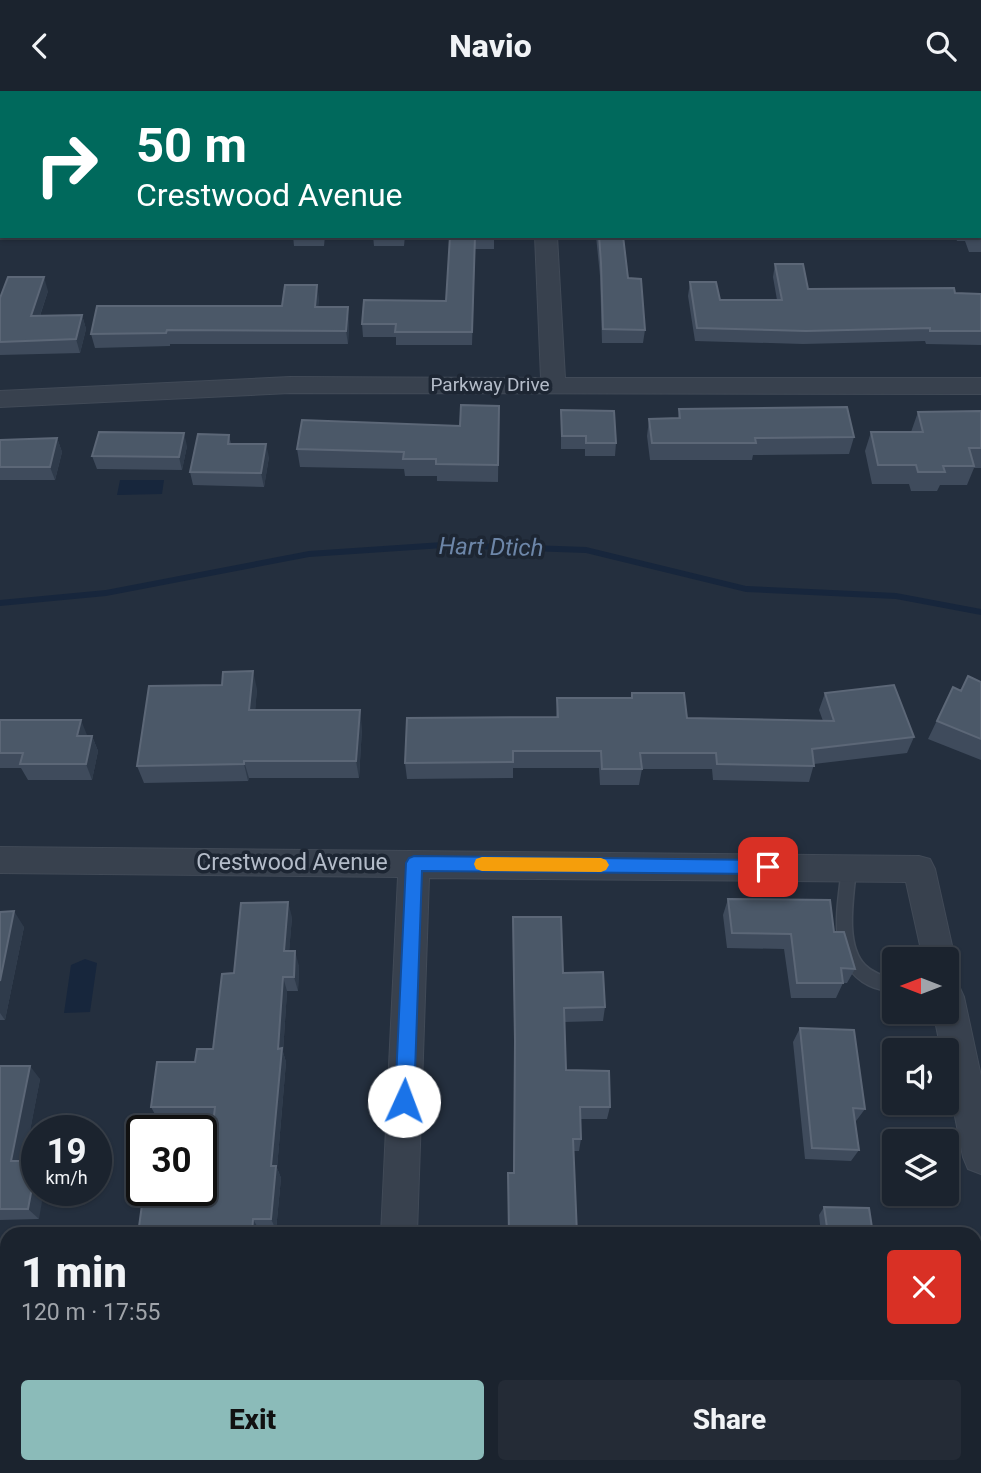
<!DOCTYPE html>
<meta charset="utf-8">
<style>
body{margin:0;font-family:Roboto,sans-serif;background:#242b36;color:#f1f3f6;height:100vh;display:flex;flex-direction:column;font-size:26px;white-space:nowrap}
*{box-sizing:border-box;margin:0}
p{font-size:23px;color:#a0a4aa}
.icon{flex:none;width:38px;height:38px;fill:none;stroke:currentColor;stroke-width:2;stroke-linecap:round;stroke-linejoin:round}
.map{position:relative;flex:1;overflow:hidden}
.drawer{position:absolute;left:0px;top:1136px;width:982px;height:247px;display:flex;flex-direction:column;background:#1b232e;border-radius:21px 21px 0 0;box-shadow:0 2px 5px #0004,0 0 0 2px #39404a}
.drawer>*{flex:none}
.banner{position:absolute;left:0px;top:0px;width:982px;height:147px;box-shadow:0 2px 5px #0004,0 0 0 2px #39404a;background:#00695c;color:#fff;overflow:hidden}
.needle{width:46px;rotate:270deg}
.buttons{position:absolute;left:882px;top:856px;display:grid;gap:14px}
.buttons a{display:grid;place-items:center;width:77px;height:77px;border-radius:7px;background:#1b232e;box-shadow:0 2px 5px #0004,0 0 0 2px #39404a;font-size:35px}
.speed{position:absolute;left:21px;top:1024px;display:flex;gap:14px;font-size:35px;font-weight:700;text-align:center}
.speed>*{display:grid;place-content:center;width:91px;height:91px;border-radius:50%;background:#1b232e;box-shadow:0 2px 5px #0004,0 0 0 2px #39404a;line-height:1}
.speed small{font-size:18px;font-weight:400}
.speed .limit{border:4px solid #111;border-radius:10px;background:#fff;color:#111}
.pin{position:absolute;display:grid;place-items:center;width:60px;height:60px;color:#fff;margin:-30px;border-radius:14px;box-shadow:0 4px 10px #0006}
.me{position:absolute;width:77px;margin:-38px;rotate:2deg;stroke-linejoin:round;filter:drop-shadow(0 0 5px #0008)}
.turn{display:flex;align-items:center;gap:24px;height:147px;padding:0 21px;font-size:32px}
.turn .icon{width:91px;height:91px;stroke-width:2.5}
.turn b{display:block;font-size:49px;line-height:60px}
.round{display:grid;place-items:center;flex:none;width:74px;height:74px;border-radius:7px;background:#242b36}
.overview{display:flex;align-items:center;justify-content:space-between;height:119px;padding:0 21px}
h1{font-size:42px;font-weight:800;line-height:52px}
.button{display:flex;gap:14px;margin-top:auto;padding:14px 21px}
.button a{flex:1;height:80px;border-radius:7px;background:#8bbbb9;color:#111;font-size:28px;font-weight:800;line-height:80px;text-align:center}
.button a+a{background:#242b36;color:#f1f3f6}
header{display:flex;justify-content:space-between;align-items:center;height:91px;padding:0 21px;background:#1b232e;font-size:32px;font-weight:800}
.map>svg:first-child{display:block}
</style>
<header><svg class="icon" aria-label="back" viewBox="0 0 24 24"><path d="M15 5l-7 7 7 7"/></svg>Navio<svg class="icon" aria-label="search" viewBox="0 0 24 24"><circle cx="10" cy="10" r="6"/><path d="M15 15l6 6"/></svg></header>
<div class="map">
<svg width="981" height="1382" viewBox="0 0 981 1382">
<rect width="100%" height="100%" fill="#242f3e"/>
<path fill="#17263c" d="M120 389H164L162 403 117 404Z
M85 868 97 872 90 921 64 922 71 874Z
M2 1182H7V1254H0Z"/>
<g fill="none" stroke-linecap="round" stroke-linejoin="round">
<path fill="#17263c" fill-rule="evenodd" d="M443 451 586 456 746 495 896 502 981 518V524L896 508 746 501 586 462 443 457 309 466 106 505 0 515V509L106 499 309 460Z"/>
<g stroke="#414a57" stroke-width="3">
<path id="lane" d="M849 771 854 773 856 777C854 804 844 853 865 874 873 882 884 885 894 888V902C885 899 875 898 868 894 825 871 838 816 842 777L844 773Z"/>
</g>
<g stroke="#414a57" stroke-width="2">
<path id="street" d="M531 0H551V2H531Z
M0 71H2V83H0Z
M980 73H981V85H980Z
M535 145H557L565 287H981V303L290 302 0 316V300L290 286 541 287Z
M0 756 919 765 930 768 935 778 955 868 950 878 947 880V868H923L906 791 429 787 417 1143H381L398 786 0 782Z
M947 891 959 895 964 906 981 985V1083L968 1078 963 1066 947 985V959H941L933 920H947Z
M369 1376H409V1382H369Z"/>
</g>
<use href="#lane" fill="#38414e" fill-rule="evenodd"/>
<use href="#street" fill="#38414e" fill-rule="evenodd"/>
</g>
<path fill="#3f4b5c" d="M981 108V161H969L965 150H957L956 147H888V145H980Z
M293 145H325L324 155H294Z
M373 145H405L404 155H374Z
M450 145H494V158H475L472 254H396V246H363L362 233 446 210Z
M596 145H630V149H624L628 187 645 239 643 252H602L600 185Z
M775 173 808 198 981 203V254L926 253 925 250 803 253 695 250 688 205 690 191 720 209H777L773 186Z
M48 200 40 225 82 224 86 238 80 262 0 264V207Z
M319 207 318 216 349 230 348 253H170V255L95 257 91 243 282 215Z
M499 315 498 391 437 390V385H405L404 378 300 376 297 358 460 335Z
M679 318 854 346 849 363 753 364 752 369H650L647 345 649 328 678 327Z
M561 319 616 352 615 365H585V358H561Z
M981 320V377H974L967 394H940L937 400H911L909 393H872L865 360 871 341H911L918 321Z
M229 344 231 353 269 366 264 396 193 394 190 381Z
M57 347 62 361 55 389H0V349Z
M187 355 182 379 97 378 92 365Z
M981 591V669L928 648 953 596 961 600Z
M257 598 255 619 362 637 359 687H249L248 690 144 692 137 675Z
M632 602 687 627 823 630 819 619 825 602 914 646 907 662 814 673 809 691 713 689 712 678H642L639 694H600L599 677H513V687L407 688 405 672 556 626 557 607H631Z
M0 629 92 645 98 660 92 689H28L21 677H0Z
M728 808 834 841 855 878 847 892H843L836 907H791L784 858 727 857 723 824Z
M0 821 24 836 5 929H0Z
M292 826 289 860 299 875 298 900H287L283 961 286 971 277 1077 281 1087 276 1139H259L201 1099 208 1076 213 1028 158 1029 151 1016 195 971 213 958 234 882Z
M513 826 563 882 605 916 603 930 564 931 566 979 610 1016 607 1028H580L581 1048 579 1060H573L577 1143H508V1082H513L515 963Z
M800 937 865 1018 856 1030H855L859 1059 851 1070 805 1068 793 951Z
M0 975 40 988 24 1070 39 1128 0 1129Z
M824 1116 873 1143H821L819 1124Z
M849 1376H929L930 1382H849Z"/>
<path fill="#2f3b4b" d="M0 110 2 115V138L0 133Z
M44 186 48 200 35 239 31 225Z
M317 194 319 207 317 230 315 216Z
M348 216 349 230 348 253 346 240Z
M82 224 86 238 80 262 76 248Z
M184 342 187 355 182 379 179 366Z
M57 347 62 361 55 389 50 376Z
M266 353 269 366 264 396 261 382Z
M253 580 257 598 254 637 249 619Z
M360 619 362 637 359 687 356 670Z
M81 629 87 644 84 660 77 645Z
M92 645 98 660 92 689 86 673Z
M244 670 249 687 248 690 244 673Z
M288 811 292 826 288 875 284 860Z
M14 820 24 836 5 929 0 922V890Z
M295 860 299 875 298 900 294 886Z
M283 886 287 900 283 961 286 971 277 1077 281 1087 276 1139 271 1128V1075L278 958Z
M30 975 40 988 22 1082 11 1070Z
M37 1073V1099H44L39 1128 28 1118Z
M253 1128 259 1139 258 1143H252Z
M203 1376H210V1382H202Z"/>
<path fill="#4b5868" stroke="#5c6777" stroke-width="2" d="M390 0H492V2H390Z
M583 0H607V2H583Z
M877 0H930L931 2H877Z
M980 108H981V148H973L972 145H980Z
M450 145H475L472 241H395L396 233H362L364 209 446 210Z
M599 145H623L628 187 641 188 645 239 603 238 601 172Z
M775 173H803L808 198 954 197 955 202 981 203V240H930V237L806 240 697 237 690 191H716L720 209H782Z
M8 186H44L31 225 82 224 76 248 0 251V207Z
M285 194H317L315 216H348L346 240 167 239 166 242 91 243 97 215H282Z
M461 314 499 315 498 374 436 373V368H403L404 361 297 358 302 329 460 335Z
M847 316 854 346 755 347 756 352H652L649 328 680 327 679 318Z
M561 319 614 320 616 352H586V345H562Z
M981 320V357H969L974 375H943L945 381H918L916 374H878L871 341H923L918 321Z
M99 341 184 342 179 366 92 365Z
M198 343 229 344 228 353H266L261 382 190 381Z
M57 347 50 376H0V349Z
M253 580 249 619H360L356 670H244V673L137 675 149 595 222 594 223 581Z
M968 585 981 591V648L937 630 953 596 961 600Z
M894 594 914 646 812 658 814 675 717 673 716 662H640L642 678H602L601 660H513V671L405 672 407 627 558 626 557 607H632V602H684L687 627 834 630 825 602Z
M0 629H81L77 645H92L86 673H20L23 662H0Z
M728 808 830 809 834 841H844L855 878 841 877 843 892H797L791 843 732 842Z
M288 811 284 860H295L294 886H283L278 958 282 957 271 1075H276L271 1128H253L252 1143H138L144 1099H201V1076H208L215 1016H151L157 971H195L197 958H213L222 883 234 882 241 812Z
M14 820 0 890V821Z
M513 826H561L563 882 603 881 605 916 564 917 566 979 609 980 610 1016H580L581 1048H573L577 1143H509L508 1082H514L515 950Z
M800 937 854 939 865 1018 853 1017 859 1059 812 1057Z
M0 975H30L11 1070H37L28 1118H0Z
M824 1116 869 1117 873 1143H828Z
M134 1376H203L202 1382H133Z
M531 1376H633V1382H531Z
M859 1376H929L930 1382H859Z"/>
<path fill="#1a73e8" stroke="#114b97" stroke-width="2" d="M414 765 768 769 774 771 776 776 774 781 768 783 422 780 414 1010 411 1017 404 1019 398 1017 395 1010 406 772 409 767Z"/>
<path fill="#f59e0b" d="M482 766 601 767 606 769 609 774 606 779 601 781 482 780 476 778 474 773 476 768Z"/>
<g text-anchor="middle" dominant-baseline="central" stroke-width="7" stroke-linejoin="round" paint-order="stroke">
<g font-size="19" fill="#b4bcc9" stroke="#1d2633">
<text x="490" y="293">Parkway Drive</text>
</g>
<g font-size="23" fill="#b4bcc9" stroke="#1d2633">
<text x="292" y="771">Crestwood Avenue</text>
</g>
<g font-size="24" font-style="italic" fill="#6d86a8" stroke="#1d2633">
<text transform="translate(491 456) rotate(1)">Hart Dtich</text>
</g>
</g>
</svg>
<div class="buttons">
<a><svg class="needle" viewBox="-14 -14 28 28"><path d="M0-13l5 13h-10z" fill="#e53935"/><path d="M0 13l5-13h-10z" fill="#a0a4aa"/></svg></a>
<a><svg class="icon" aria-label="sound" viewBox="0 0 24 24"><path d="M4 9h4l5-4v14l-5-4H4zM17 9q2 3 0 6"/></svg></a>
<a><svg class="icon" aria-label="layers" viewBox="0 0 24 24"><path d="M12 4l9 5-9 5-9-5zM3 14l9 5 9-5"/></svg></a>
</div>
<div class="speed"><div>19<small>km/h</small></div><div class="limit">30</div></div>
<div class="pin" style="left:768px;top:776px;background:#d93025"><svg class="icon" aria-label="arrive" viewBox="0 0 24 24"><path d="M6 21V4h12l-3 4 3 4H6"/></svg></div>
<svg class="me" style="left:404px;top:1010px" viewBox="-20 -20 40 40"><circle r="19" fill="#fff"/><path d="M0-13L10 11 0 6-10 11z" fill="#1a73e8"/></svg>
<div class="banner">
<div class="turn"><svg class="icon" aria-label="right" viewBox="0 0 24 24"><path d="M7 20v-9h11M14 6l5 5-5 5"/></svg><div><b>50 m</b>Crestwood Avenue</div></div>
</div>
<section class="drawer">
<div class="overview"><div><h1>1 min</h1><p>120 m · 17:55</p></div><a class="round" style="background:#d93025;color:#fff"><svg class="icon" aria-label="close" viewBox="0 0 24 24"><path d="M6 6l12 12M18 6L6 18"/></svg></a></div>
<div class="button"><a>Exit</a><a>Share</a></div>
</section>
</div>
